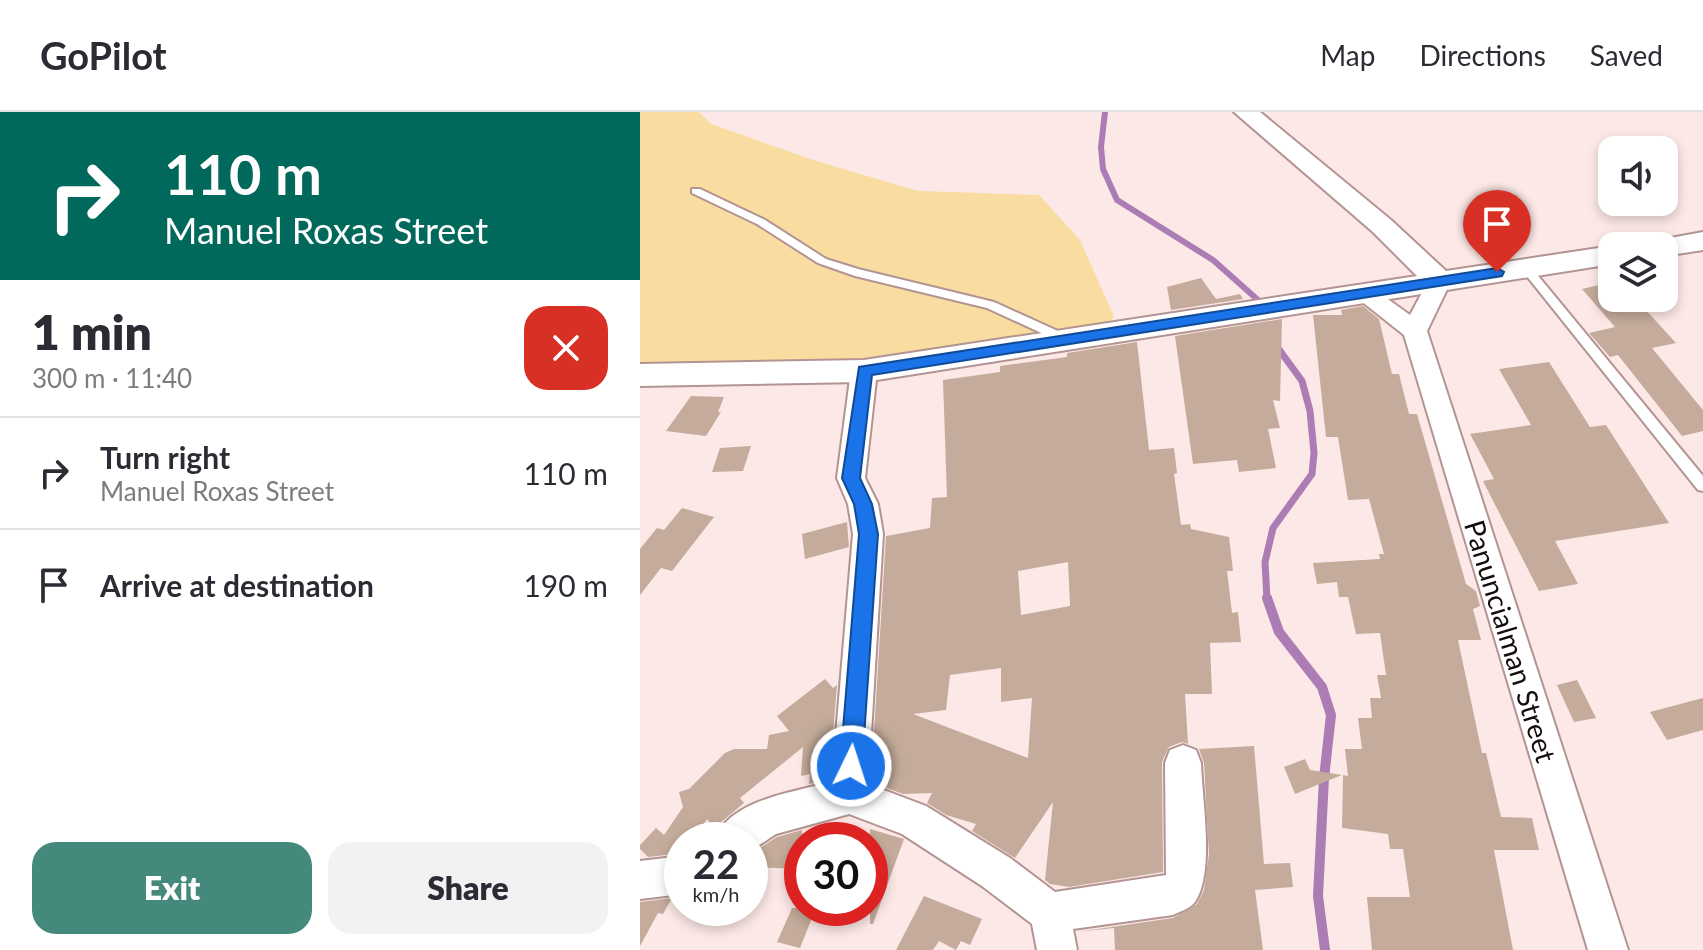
<!DOCTYPE html>
<meta charset="utf-8">
<style>
body{margin:0;font-family:Lato,sans-serif;background:#f2f2f3;color:#2b2b33;height:100vh;display:flex;flex-direction:column;font-size:30px;white-space:nowrap}
*{box-sizing:border-box;margin:0}
p{font-size:26px;color:#7c7c81}
.icon{flex:none;width:44px;height:44px;fill:none;stroke:currentColor;stroke-width:2;stroke-linecap:round;stroke-linejoin:round}
.map{position:relative;flex:1;overflow:hidden}
.side{display:flex;flex-direction:column;background:#fff;width:640px}
.side>*{flex:none}
.banner{background:#00695c;color:#fff;overflow:hidden}
.tools{position:absolute;left:958px;top:24px;display:grid;gap:16px}
.tools a{display:grid;place-items:center;width:80px;height:80px;border-radius:16px;background:#fff;box-shadow:0 4px 12px #0003;font-size:40px}
.speed{position:absolute;left:24px;top:710px;display:flex;gap:16px;font-size:40px;font-weight:700;text-align:center}
.speed>*{display:grid;place-content:center;width:104px;height:104px;border-radius:50%;background:#fff;box-shadow:0 4px 12px #0003;line-height:1}
.speed small{font-size:20px;font-weight:400}
.speed .limit{border:12px solid #d22;background:#fff;color:#111}
.pin{position:absolute;display:grid;place-items:center;width:68px;height:68px;color:#fff;margin:-82px -34px;border-radius:50% 50% 50% 0;rotate:-45deg;box-shadow:0 0 8px #0007}
.pin .icon{rotate:45deg}
.me{position:absolute;width:88px;margin:-44px;rotate:4deg;stroke-linejoin:round;filter:drop-shadow(0 0 6px #0008)}
.turn{display:flex;align-items:center;gap:28px;height:168px;padding:0 32px;font-size:36px}
.turn .icon{width:104px;height:104px;stroke-width:2.5}
.turn b{display:block;font-size:56px;line-height:68px}
.round{display:grid;place-items:center;flex:none;width:84px;height:84px;border-radius:24px;background:#f2f2f3}
.head{display:flex;align-items:center;justify-content:space-between;height:136px;padding:0 32px}
h1{font-size:48px;font-weight:800;line-height:60px}
.action{display:flex;gap:16px;margin-top:auto;padding:16px 32px}
.action a{flex:1;height:92px;border-radius:24px;background:#45897c;color:#fff;font-size:32px;font-weight:800;line-height:92px;text-align:center}
.action a+a{background:#f2f2f3;color:#2b2b33}
ul{padding:0;list-style:none}
li{display:flex;align-items:center;gap:24px;height:112px;padding:0 32px;border-top:2px solid #e1e1e2}
li div{flex:1}
li b{display:block;font-size:30px}
li em{font-style:normal}
header{display:flex;align-items:center;gap:48px;box-sizing:border-box;height:112px;padding:0 40px;background:#fff;border-bottom:2px solid #e1e1e2}
header strong{font-size:38px}
nav{display:flex;gap:44px;margin-inline-start:auto;font-size:28px}
main{display:flex;flex:1;min-height:0}
.map>svg:first-child{display:block}
</style>
<header>
<strong>GoPilot</strong>
<nav><a>Map</a><a>Directions</a><a>Saved</a></nav>
</header>
<main>
<section class="side">
<div class="banner">
<div class="turn"><svg class="icon" aria-label="right" viewBox="0 0 24 24"><path d="M7 20v-9h11M14 6l5 5-5 5"/></svg><div><b>110 m</b>Manuel Roxas Street</div></div>
</div>
<div class="head"><div><h1>1 min</h1><p>300 m · 11:40</p></div><a class="round" style="background:#d93025;color:#fff"><svg class="icon" aria-label="close" viewBox="0 0 24 24"><path d="M6 6l12 12M18 6L6 18"/></svg></a></div>
<ul>
<li><svg class="icon" aria-label="right" viewBox="0 0 24 24"><path d="M7 20v-9h11M14 6l5 5-5 5"/></svg><div><b>Turn right</b><p>Manuel Roxas Street</p></div><em>110 m</em></li>
<li><svg class="icon" aria-label="arrive" viewBox="0 0 24 24"><path d="M6 21V4h12l-3 4 3 4H6"/></svg><div><b>Arrive at destination</b></div><em>190 m</em></li>
</ul>
<div class="action"><a>Exit</a><a>Share</a></div>
</section>
<div class="map">
<svg width="1063" height="838" viewBox="0 0 1063 838">
<rect width="100%" height="100%" fill="#fce8e6"/>
<path fill="#f8dca0" d="M0 0H59L71 12 173 48 278 79 399 83 440 128 474 205 465 213 219 253 0 265Z"/>
<g fill="none" stroke-linecap="round" stroke-linejoin="round">
<path stroke="#ac7cb5" stroke-width="6" d="M465 0 461 35 463 57 477 88 573 148 618 188"/>
<path stroke="#ac7cb5" stroke-width="7" d="M627 488 625 450 633 416 672 362 674 341 670 299 662 269 635 232"/>
<path stroke="#ac7cb5" stroke-width="10" d="M627 486 639 520 682 575 691 603 684 666 678 784 685 838"/>
</g>
<path fill="#c4ab9b" fill-rule="evenodd" d="M561 166 576 187 600 182 603 187 531 198 527 175Z
M972 170V186H995L1036 231 1012 236 1063 298V319L1042 324 978 243 970 245 949 221 975 215 942 177Z
M723 194 739 207 752 262H759L769 302H777L826 472 836 479 840 494 833 497 841 528H818L842 641H846L861 705 892 706 899 738H854L873 838H732L727 785H770L763 737H750L748 722 702 716 703 663 708 664 705 637H722L718 606H732L730 586H741L737 563H746L740 521 716 522 708 485H699L697 470 677 472 673 451 740 447 739 442H744L729 387 708 388 698 325H686L673 203H702L701 198Z
M642 207 640 289 633 288 640 316 628 317 636 356 599 360 597 348 553 352 535 224Z
M497 230 509 338 534 336 537 361 534 362 541 413 550 412 551 417 589 425 593 459H587L592 501 598 500 601 530 570 531 572 582H545L548 632 542 630 529 635 522 650 523 760 429 775 410 772 405 768 413 690 375 746 332 719 336 712 306 703 287 691 292 681 263 682 231 670 246 424 290 416 292 386 307 385 303 268 360 260V254L427 245V241ZM428 450 430 494 381 503 378 459ZM361 556V590L392 586 388 646 273 602 306 598 310 563Z
M909 250 950 315 966 313 1029 411 915 429 938 472 899 479 843 369 854 367 830 322 891 313 859 257Z
M51 284 84 285 78 300H81L66 324 26 319Z
M111 334 103 359 72 360 80 336Z
M42 396 74 405 32 459 21 456 0 483V437L17 416 24 418Z
M207 410 209 435 165 447 162 422Z
M185 567 193 576 197 573 189 668 169 672 170 662 161 664 163 635 100 686 104 691 74 716 67 707 53 728H42V741L8 745 0 737V733L16 716 24 723 43 695 39 680 49 677 85 641 94 637H127L129 623 149 619 137 604Z
M937 568 956 606 934 610 917 573Z
M1063 586V618L1027 628 1010 600Z
M614 634 624 752 650 751 653 775 615 778 623 838H475L474 816 437 820 533 806 557 792 564 778 569 742 564 651 559 637Z
M665 647 670 658 702 663 655 682 644 655Z
M230 717 264 727 233 812H230Z
M162 718V757L110 755 115 739 137 725Z
M284 784 342 807 330 833 321 829 316 838 299 829 293 838H256Z
M32 786 23 802 18 801 0 834V790Z
M152 796H176L160 836 137 830Z"/>
<g fill="none" stroke-linecap="round" stroke-linejoin="round">
<g stroke="#b39492" stroke-width="4">
<path id="service" d="M52 77H60L125 108 186 147 218 157 354 190 431 225 433 228 427 232 423 231 347 196 215 164 178 151 117 112 52 81Z
M886 152 890 154 1063 364V379L1058 378 882 158V154Z"/>
</g>
<g stroke="#b39492" stroke-width="4">
<path id="minor" d="M799 161 807 164 811 169 787 219 988 838H948L764 223 711 181 715 175H731L770 203 791 164Z
M224 250 233 252 237 259 225 366 238 392 243 422 228 672 286 694 370 746 415 780 526 763 525 651 530 638 543 633 556 638 561 651C562 687 575 760 555 790 549 797 541 799 533 803L433 817 437 838H397L392 812 342 774 262 722 209 702 136 722 110 739V728H74C91 687 154 680 192 670L213 422 208 392 197 366 211 259 215 252Z
M42 744V782L0 787V749Z"/>
</g>
<g stroke="#b39492" stroke-width="4">
<path id="tertiary" d="M594 0H620L751 108 806 159 972 134V152L224 270 0 274V252L224 248 777 164 733 120Z
M1063 120V138L1024 144V134H1011L1014 129Z"/>
</g>
<use href="#service" fill="#fff" fill-rule="evenodd"/>
<use href="#minor" fill="#fff" fill-rule="evenodd"/>
<use href="#tertiary" fill="#fff" fill-rule="evenodd"/>
</g>
<path fill="#1a73e8" stroke="#114b97" stroke-width="2" d="M857 156 864 160 862 164 232 263 220 366 232 392 238 422 222 654 219 662 211 665 203 662 200 654 219 422 214 392 202 366 219 255Z"/>
<g text-anchor="middle" dominant-baseline="central" stroke-width="6" stroke-linejoin="round" paint-order="stroke">
<g font-size="28" fill="#150b0a" stroke="#fff">
<text transform="translate(871 529) rotate(73)">Panuncialman Street</text>
</g>
</g>
</svg>
<div class="tools">
<a><svg class="icon" aria-label="sound" viewBox="0 0 24 24"><path d="M4 9h4l5-4v14l-5-4H4zM17 9q2 3 0 6"/></svg></a>
<a><svg class="icon" aria-label="layers" viewBox="0 0 24 24"><path d="M12 4l9 5-9 5-9-5zM3 14l9 5 9-5"/></svg></a>
</div>
<div class="speed"><div>22<small>km/h</small></div><div class="limit">30</div></div>
<div class="pin" style="left:857px;top:160px;background:#d93025"><svg class="icon" aria-label="arrive" viewBox="0 0 24 24"><path d="M6 21V4h12l-3 4 3 4H6"/></svg></div>
<svg class="me" style="left:211px;top:654px" viewBox="-20 -20 40 40"><circle r="17" fill="#1a73e8" stroke="#fff" stroke-width="3"/><path d="M0-11L8 9 0 5-8 9z" fill="#fff"/></svg>
</div>
</main>
